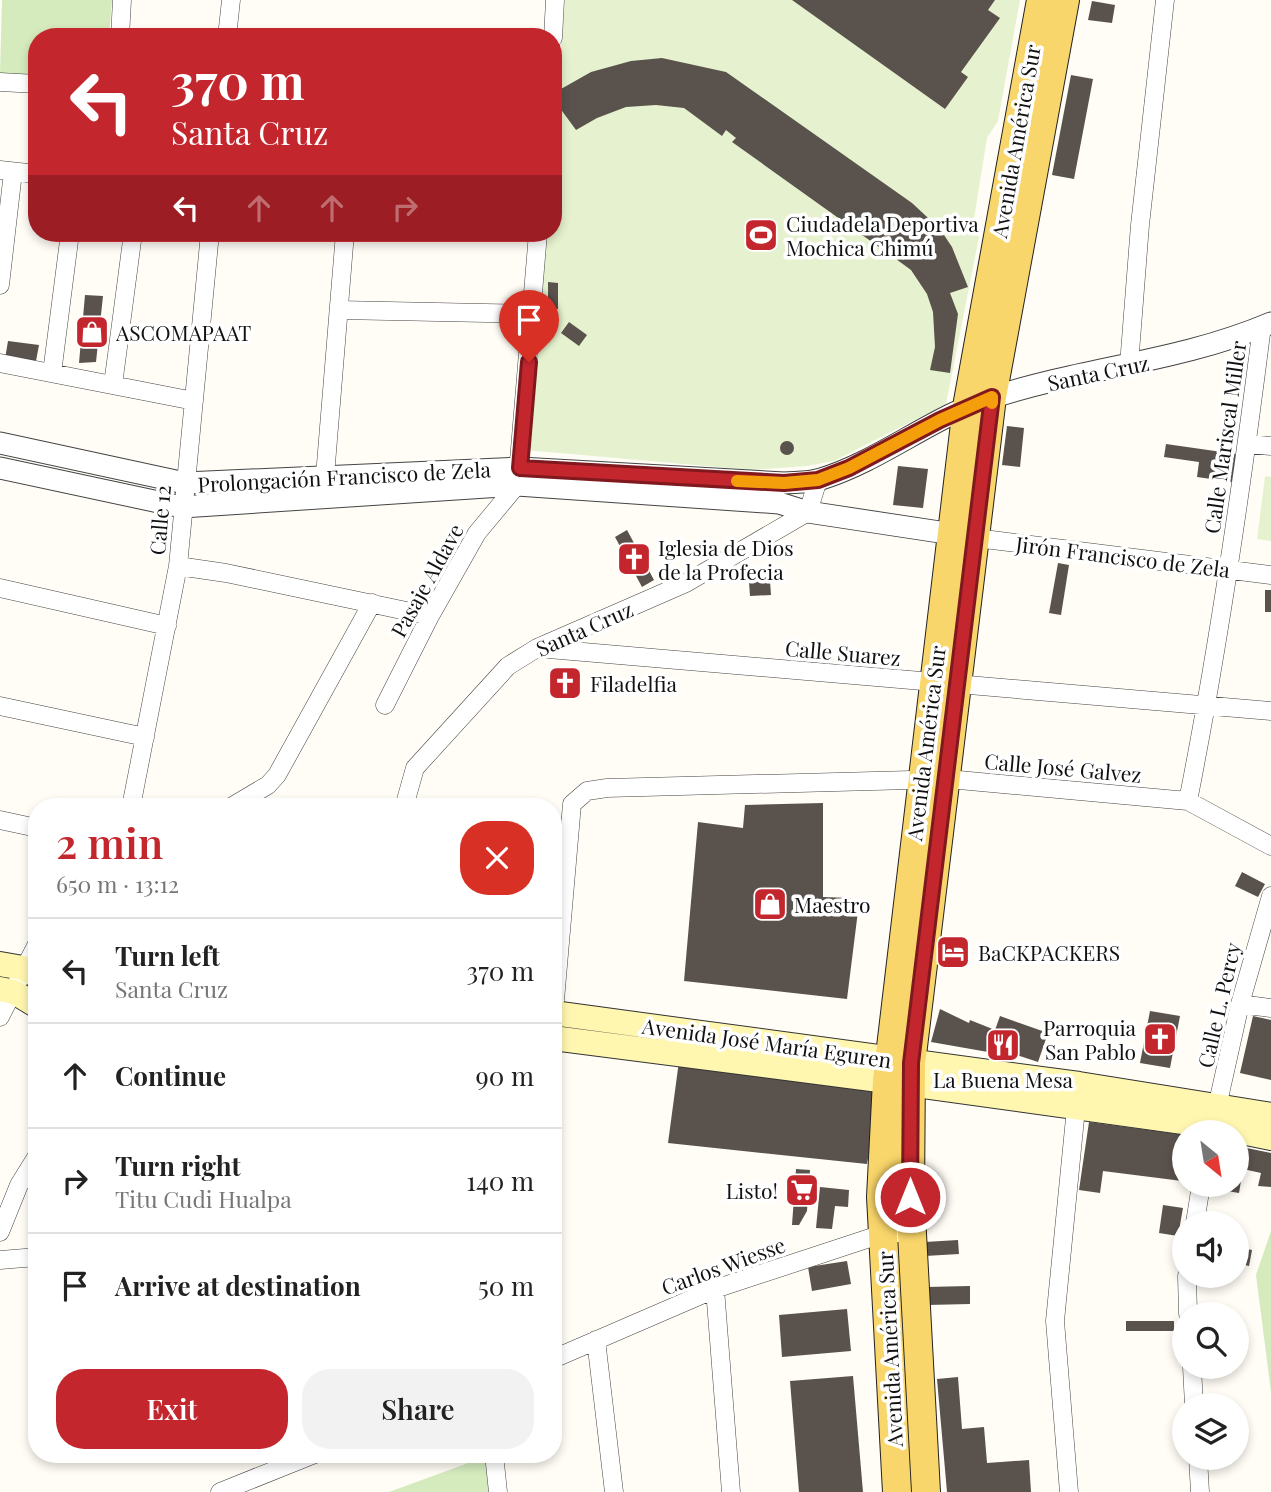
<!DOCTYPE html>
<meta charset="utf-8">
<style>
body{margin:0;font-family:"Playfair Display",serif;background:#f2f2f2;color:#222;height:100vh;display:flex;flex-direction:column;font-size:26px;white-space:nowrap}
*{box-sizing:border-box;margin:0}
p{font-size:23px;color:#767676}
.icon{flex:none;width:38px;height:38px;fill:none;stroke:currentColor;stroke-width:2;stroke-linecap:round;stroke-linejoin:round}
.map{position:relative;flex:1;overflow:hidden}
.drawer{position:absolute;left:28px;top:798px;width:534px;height:665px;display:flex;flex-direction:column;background:#fff;border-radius:28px;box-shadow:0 4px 10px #0003}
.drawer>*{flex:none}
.banner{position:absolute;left:28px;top:28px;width:534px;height:214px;border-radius:28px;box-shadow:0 4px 10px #0003;background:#c4262e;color:#fff;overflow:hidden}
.needle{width:46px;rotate:150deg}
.controls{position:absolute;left:1172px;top:1120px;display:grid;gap:14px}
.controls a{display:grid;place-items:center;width:77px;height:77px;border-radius:50%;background:#fff;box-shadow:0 4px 10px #0003;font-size:35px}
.pin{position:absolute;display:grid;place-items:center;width:60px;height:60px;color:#fff;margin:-72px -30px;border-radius:50% 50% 50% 0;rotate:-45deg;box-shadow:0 0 7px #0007}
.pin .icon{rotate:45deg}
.me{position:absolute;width:77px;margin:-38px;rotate:0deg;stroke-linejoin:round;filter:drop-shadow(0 0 5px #0008)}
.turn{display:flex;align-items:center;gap:24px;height:147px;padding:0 28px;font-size:32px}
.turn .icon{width:91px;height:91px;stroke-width:2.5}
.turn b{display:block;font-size:49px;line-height:60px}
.lanes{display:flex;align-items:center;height:66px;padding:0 28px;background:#0003;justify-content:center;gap:35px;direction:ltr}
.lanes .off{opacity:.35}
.round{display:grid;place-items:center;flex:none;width:74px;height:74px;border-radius:28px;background:#f2f2f2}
.overview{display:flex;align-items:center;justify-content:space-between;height:119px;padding:0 28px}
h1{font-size:42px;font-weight:600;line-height:52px;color:#c4262e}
.action{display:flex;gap:14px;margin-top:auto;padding:14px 28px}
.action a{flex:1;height:80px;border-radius:28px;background:#c4262e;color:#fff;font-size:28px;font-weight:600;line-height:80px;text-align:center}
.action a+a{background:#f2f2f2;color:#222}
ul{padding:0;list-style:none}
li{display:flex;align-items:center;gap:21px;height:105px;padding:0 28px;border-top:2px solid #e0e0e0}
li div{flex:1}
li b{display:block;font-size:26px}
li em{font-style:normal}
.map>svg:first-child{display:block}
</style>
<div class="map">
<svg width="1271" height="1492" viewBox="0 0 1271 1492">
<rect width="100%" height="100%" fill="#fffdf5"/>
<path fill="#d5ebbd" d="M2 0H112L109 37H37V76L0 73Z
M1271 1231V1392L1256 1275Z
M493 1454 496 1492H389Z"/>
<path fill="#e6f2cf" d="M565 0H1020L998 121 987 138 973 225 979 237 946 404 834 461 807 466 751 470 525 450 545 233H553V138Z
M1265 476 1271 477V541L1257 539Z"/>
<path fill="#5a524d" d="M792 0H995L988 10 1000 18 961 72 968 77 945 109Z
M1092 1 1115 5 1112 23 1088 20Z
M662 58 726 72 912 203 940 229 952 247 968 287 950 293 958 314 950 373 930 370 935 347 933 312 927 294 911 270 885 251 889 246 883 242 879 247 732 142 736 138 726 130 722 136 684 108 656 105 626 107 597 118 576 130 557 104 561 89 591 72 631 61Z
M1071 75 1093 79 1074 179 1052 175Z
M548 282 558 283V309H548Z
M85 295 103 296 96 362 79 363Z
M569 322 587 335 579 346 561 333Z
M8 341 39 345 36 361 5 359Z
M1007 426 1024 428 1020 467 1002 465Z
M780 448a7 7 0 1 1 14 0a7 7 0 1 1-14 0Z
M1166 444 1236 454 1232 482 1197 477 1199 462 1164 457Z
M898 466 928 469 923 508 893 505Z
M627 530 654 580 642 587 615 537Z
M1058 563 1069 565 1061 615 1049 613Z
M770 581 771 595 750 596 749 582Z
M1265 590H1271V612H1265Z
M556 667 577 669 574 699 553 697Z
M823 803V897L851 898 849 909 858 911 847 999 684 981 698 822 743 828 745 805Z
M1242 872 1265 884 1258 897 1235 886Z
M940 1009 969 1023 970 1020 995 1030 1000 1016 1048 1033 1038 1062 990 1046 988 1052 931 1042Z
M1150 1011 1180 1016 1170 1068 1140 1063Z
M1253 1016 1271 1020V1080L1240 1073Z
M679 1061 880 1088 867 1164 668 1143Z
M1089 1122 1185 1135 1182 1181 1103 1171 1100 1193 1079 1190Z
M1237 1146 1271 1153V1187L1258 1186 1261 1173 1243 1169 1239 1193 1221 1190 1222 1185H1237Z
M796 1169 810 1170 807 1211 799 1225H792Z
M820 1187 849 1190 848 1207 835 1206 832 1229 816 1228Z
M1163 1205 1183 1208 1178 1236 1159 1233Z
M958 1240 959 1254 925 1256V1242Z
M1237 1247 1252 1250 1249 1266 1237 1263Z
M847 1261 851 1284 812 1291 808 1267Z
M970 1286V1304L927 1305 926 1287Z
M847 1309 851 1351 782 1357 779 1315Z
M1126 1321H1174V1331H1126Z
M853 1376 863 1492H799L790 1381Z
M958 1377 962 1429 984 1427 987 1463 1029 1460 1031 1492H947L937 1379Z"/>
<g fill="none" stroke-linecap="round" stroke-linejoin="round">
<g stroke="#444" stroke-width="19">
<path id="minor" d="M120 37 122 0
M227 37 231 0
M553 38 555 0
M0 82 37 84
M0 170 37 174
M0 285 13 172
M339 310 532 314
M0 363 194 401
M1129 365 1140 225 1165 0
M52 373 70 233
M113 385 133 233
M1248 444 1271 446
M325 476 345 233
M976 538 1271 575
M178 566 226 573 430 616
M0 588 167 626
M537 648 1271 711
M385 705 430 616 477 533 517 485 538 233
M0 706 145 737
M1188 801C1219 644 1242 485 1262 326
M131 807 178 566 210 233
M231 807 268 785 277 775 372 603
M404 807 415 768 508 666 537 648 686 583 808 512 818 480
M0 820 37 828
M1240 1004 1271 1008
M0 1017 37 944
M553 1023 572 804 587 791 607 788 948 779 1188 801 1271 846
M1215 1116 1240 1004 1271 896
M1195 1223 1201 1185
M0 1232 19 1185 37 1156
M0 1260 37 1257
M1187 1276 1188 1314
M715 1289 731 1492
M596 1340 614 1492
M553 1359 715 1289 882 1234 913 1232
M1192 1367 1194 1405
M494 1454 498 1492
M1198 1458 1200 1492
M220 1492 315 1454
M1069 1492 1055 1321 1077 1098"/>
</g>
<g stroke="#444" stroke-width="23">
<path id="tertiary" d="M0 443 185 483 520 468 784 483C796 482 809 483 821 479 882 460 933 416 994 397 1086 367 1179 362 1271 323
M0 468 182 507 517 485 779 503 808 512 966 536"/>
</g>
<g stroke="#333" stroke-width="26">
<path id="secondary" d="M0 964 23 968 37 976
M0 989 14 992 37 1006
M553 1013 1079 1084 1271 1115
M553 1038 887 1081 1212 1126 1271 1138"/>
</g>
<g stroke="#222" stroke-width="30">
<path id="primary" d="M897 1492 881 1197 887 1081 967 407 1041 0
M926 1492 910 1197 911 1063 992 397 1065 0"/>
</g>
<use href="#minor" stroke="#fff" stroke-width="18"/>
<use href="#tertiary" stroke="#fff" stroke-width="21"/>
<use href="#secondary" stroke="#fff6b0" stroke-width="24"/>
<use href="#primary" stroke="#f9d66b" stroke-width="28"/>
</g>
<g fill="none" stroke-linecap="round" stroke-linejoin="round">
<g stroke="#7f191e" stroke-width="18">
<path id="route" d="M529 362 520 468 784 483 818 480 849 468 940 420 992 397 911 1063 910 1197"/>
</g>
<use href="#route" stroke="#c4262e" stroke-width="12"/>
<path stroke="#f59e0b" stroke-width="12" d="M737 481 784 483 818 480 849 468 940 420 992 397V403"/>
</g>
<defs>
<g id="stadium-square" transform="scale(1.75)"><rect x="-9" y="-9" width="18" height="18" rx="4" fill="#c4262e" stroke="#fff"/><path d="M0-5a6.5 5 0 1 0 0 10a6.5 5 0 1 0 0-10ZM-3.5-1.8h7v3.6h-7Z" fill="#fff"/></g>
<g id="shop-square" transform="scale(1.75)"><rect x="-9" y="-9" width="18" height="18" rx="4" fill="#c4262e" stroke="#fff"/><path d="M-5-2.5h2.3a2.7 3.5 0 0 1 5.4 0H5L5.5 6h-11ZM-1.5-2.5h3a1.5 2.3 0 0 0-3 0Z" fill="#fff"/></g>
<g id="church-square" transform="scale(1.75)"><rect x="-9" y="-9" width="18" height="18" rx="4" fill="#c4262e" stroke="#fff"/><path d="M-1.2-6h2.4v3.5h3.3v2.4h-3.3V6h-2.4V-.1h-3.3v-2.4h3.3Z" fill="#fff"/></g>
<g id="hotel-square" transform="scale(1.75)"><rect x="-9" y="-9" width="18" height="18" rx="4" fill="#c4262e" stroke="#fff"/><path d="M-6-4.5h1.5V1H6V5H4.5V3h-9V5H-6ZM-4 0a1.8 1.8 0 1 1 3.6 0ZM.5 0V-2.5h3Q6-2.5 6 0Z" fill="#fff"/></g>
<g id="restaurant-square" transform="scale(1.75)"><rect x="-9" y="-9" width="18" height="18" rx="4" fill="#c4262e" stroke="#fff"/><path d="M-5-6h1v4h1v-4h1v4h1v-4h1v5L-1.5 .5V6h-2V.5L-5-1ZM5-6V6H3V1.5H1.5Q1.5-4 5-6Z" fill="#fff"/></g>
<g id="supermarket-square" transform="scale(1.75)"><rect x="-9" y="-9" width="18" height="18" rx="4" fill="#c4262e" stroke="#fff"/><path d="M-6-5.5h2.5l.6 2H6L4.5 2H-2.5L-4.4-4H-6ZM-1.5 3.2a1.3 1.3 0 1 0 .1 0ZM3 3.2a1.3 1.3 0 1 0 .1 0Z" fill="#fff"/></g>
</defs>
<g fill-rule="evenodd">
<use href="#stadium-square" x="761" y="235"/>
<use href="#shop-square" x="92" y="332"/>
<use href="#church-square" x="634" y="559"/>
<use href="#church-square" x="565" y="683"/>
<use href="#shop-square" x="770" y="904"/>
<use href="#hotel-square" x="953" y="952"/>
<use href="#church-square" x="1160" y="1039"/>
<use href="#restaurant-square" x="1003" y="1045"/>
<use href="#supermarket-square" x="802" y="1190"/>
</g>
<g text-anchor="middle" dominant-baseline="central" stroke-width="7" stroke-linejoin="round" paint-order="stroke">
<g font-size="21" fill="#111" stroke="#fff">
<text transform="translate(1015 141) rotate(-80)">Avenida América Sur</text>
<text transform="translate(1098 372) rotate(-12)">Santa Cruz</text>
<text transform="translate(1224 437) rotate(-82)">Calle Mariscal Miller</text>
<text transform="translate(344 476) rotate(-3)">Prolongación Francisco de Zela</text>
<text transform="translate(159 520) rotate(-85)">Calle 12</text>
<text transform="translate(1123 556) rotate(7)">Jirón Francisco de Zela</text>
<text transform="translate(426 580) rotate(-61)">Pasaje Aldave</text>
<text transform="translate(584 628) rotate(-24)">Santa Cruz</text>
<text transform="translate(843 652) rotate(5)">Calle Suarez</text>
<text transform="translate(925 743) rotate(-83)">Avenida América Sur</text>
<text transform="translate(1063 767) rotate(5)">Calle José Galvez</text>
<text transform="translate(1218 1005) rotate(-77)">Calle L. Percy</text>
<text transform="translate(767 1042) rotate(8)">Avenida José María Eguren</text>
<text transform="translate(723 1265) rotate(-20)">Carlos Wiesse</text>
<text transform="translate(889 1349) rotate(-93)">Avenida América Sur</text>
</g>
<g font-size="21" fill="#111" stroke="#fff" text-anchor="start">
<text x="786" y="223">Ciudadela Deportiva<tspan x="786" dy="24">Mochica Chimú</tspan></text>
<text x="116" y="332">ASCOMAPAAT</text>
<text x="658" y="547">Iglesia de Dios<tspan x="658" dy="24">de la Profecia</tspan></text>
<text x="590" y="683">Filadelfia</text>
<text x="794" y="904">Maestro</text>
<text x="978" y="952">BaCKPACKERS</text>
<text x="1136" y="1027" text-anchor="end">Parroquia<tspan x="1136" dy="24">San Pablo</tspan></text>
<text x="1003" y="1079" text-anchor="middle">La Buena Mesa</text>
<text x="778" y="1190" text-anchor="end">Listo!</text>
</g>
</g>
</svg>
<div class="controls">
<a><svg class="needle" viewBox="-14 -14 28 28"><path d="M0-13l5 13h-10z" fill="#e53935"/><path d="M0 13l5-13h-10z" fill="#767676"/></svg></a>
<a><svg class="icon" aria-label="sound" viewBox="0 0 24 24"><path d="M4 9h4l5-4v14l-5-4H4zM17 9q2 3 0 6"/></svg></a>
<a><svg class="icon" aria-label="search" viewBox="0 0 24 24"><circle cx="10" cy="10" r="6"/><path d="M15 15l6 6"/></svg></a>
<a><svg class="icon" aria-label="layers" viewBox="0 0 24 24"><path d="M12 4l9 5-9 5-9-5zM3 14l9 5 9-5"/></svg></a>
</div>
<div class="pin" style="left:529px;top:362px;background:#d93025"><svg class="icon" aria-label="arrive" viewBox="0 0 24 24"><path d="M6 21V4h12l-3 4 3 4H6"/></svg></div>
<svg class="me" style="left:910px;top:1197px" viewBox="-20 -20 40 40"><circle r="17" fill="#c4262e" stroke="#fff" stroke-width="3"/><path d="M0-11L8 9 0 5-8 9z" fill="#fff"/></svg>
<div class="banner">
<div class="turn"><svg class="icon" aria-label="left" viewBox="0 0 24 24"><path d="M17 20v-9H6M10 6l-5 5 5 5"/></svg><div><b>370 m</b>Santa Cruz</div></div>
<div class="lanes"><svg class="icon" aria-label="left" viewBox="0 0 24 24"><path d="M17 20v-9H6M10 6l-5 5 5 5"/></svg><svg class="icon off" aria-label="ahead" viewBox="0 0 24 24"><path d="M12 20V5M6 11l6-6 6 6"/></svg><svg class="icon off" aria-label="ahead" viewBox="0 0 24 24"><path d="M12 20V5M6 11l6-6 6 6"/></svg><svg class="icon off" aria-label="right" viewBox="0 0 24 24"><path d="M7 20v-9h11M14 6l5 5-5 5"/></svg></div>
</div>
<section class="drawer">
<div class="overview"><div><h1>2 min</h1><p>650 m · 13:12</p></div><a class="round" style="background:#d93025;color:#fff"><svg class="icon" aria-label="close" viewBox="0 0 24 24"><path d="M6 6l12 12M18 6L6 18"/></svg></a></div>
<ul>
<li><svg class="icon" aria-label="left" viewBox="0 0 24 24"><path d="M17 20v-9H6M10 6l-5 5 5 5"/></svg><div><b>Turn left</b><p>Santa Cruz</p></div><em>370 m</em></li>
<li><svg class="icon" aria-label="ahead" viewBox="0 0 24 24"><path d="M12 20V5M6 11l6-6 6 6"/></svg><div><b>Continue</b></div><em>90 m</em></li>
<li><svg class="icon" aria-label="right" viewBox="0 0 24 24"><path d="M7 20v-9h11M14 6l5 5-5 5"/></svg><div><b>Turn right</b><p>Titu Cudi Hualpa</p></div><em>140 m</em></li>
<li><svg class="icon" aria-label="arrive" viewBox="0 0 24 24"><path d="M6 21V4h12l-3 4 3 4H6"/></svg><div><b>Arrive at destination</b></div><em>50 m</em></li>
</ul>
<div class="action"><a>Exit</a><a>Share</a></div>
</section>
</div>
